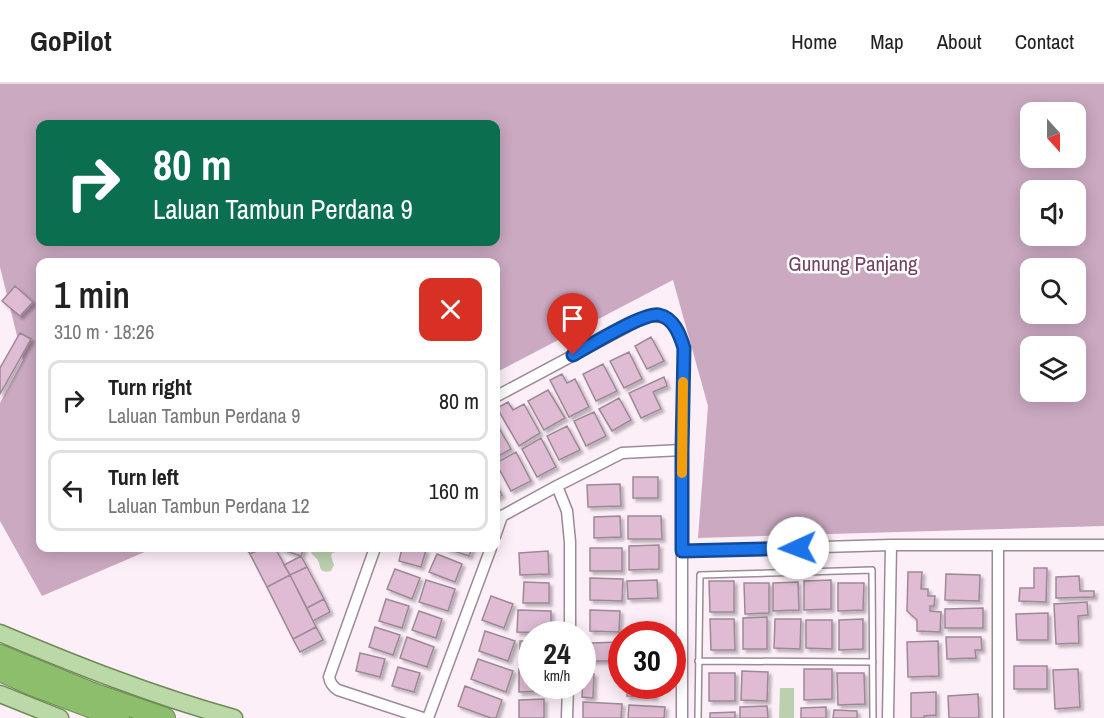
<!DOCTYPE html>
<meta charset="utf-8">
<style>
body{margin:0;font-family:"Archivo Narrow",sans-serif;background:#f6f6f6;color:#222;height:100vh;display:flex;flex-direction:column;font-size:22px;white-space:nowrap}
*{box-sizing:border-box;margin:0}
p{font-size:20px;color:#767676}
.icon{flex:none;width:33px;height:33px;fill:none;stroke:currentColor;stroke-width:2;stroke-linecap:round;stroke-linejoin:round}
.map{position:relative;flex:1;overflow:hidden}
.panel{position:absolute;left:36px;top:174px;width:464px;height:294px;display:flex;flex-direction:column;background:#fff;border-radius:12px;box-shadow:0 3px 15px #0003}
.panel>*{flex:none}
.top-card{position:absolute;left:36px;top:36px;width:464px;height:126px;border-radius:12px;box-shadow:0 3px 15px #0003;background:#0b6e4f;color:#fff;overflow:hidden}
.needle{width:39px;rotate:159deg}
.tools{position:absolute;left:1020px;top:18px;display:grid;gap:12px}
.tools a{display:grid;place-items:center;width:66px;height:66px;border-radius:12px;background:#fff;box-shadow:0 3px 15px #0003;font-size:30px}
.speed{position:absolute;left:518px;top:537px;display:flex;gap:12px;font-size:30px;font-weight:700;text-align:center}
.speed>*{display:grid;place-content:center;width:78px;height:78px;border-radius:50%;background:#fff;box-shadow:0 3px 15px #0003;line-height:1}
.speed small{font-size:15px;font-weight:400}
.speed .limit{border:9px solid #d22;background:#fff;color:#111}
.pin{position:absolute;display:grid;place-items:center;width:51px;height:51px;color:#fff;margin:-62px -26px;border-radius:50% 50% 50% 0;rotate:-45deg;box-shadow:0 0 6px #0007}
.pin .icon{rotate:45deg}
.me{position:absolute;width:66px;margin:-33px;rotate:268deg;stroke-linejoin:round;filter:drop-shadow(0 0 4px #0008)}
.turn{display:flex;align-items:center;gap:21px;height:126px;padding:0 18px;font-size:27px}
.turn .icon{width:78px;height:78px;stroke-width:2.5}
.turn b{display:block;font-size:42px;line-height:51px}
.round{display:grid;place-items:center;flex:none;width:63px;height:63px;border-radius:12px;background:#f6f6f6}
.overview{display:flex;align-items:center;justify-content:space-between;height:102px;padding:0 18px}
h1{font-size:36px;font-weight:600;line-height:45px}
ul{padding:0;list-style:none}
li{display:flex;align-items:center;gap:18px;height:81px;margin:0 12px 9px;padding:0 6px;border:3px solid #e0e0e0;border-radius:12px}
li div{flex:1}
li b{display:block;font-size:22px}
li em{font-style:normal}
header{display:flex;align-items:center;gap:36px;box-sizing:border-box;height:84px;padding:0 30px;background:#fff;border-bottom:2px solid #e0e0e0}
header strong{font-size:28px}
nav{display:flex;gap:33px;margin-inline-start:auto;font-size:21px}
.map>svg:first-child{display:block}
</style>
<header>
<strong>GoPilot</strong>
<nav><a>Home</a><a>Map</a><a>About</a><a>Contact</a></nav>
</header>
<div class="map">
<svg width="1104" height="634" viewBox="0 0 1104 634">
<defs>
<filter id="shadow"><feDropShadow dx="3" dy="3" stdDeviation="1.5" flood-color="#0004"/></filter>
</defs>
<rect width="100%" height="100%" fill="#fdeff8"/>
<path fill="#cba9c1" fill-rule="evenodd" d="M0 0H1104V442L698 454 708 322 673 196 495 289V178H40V464H154L42 512 0 437V319L23 276 0 183ZM1030 28H1076V74H1030ZM40 40H495V158H40ZM1030 106H1076V152H1030ZM1030 184H1076V230H1030ZM1030 262H1076V308H1030Z"/>
<path fill="#bbd0af" d="M314 464H342L341 466 332 469 331 472 334 481 331 487C317 490 322 482 317 475 315 473 313 471 311 469Z
M780 604H794V634H779Z"/>
<path fill="#dfbcd4" stroke="#9d8996" stroke-width="1.5" filter="url(#shadow)" d="M15 202 33 218 20 232 2 217Z
M20 249 31 255 0 310V284Z
M651 253 664 277 647 285 635 262Z
M629 268 642 295 624 304 610 277Z
M603 280 617 307 596 317 583 290Z
M562 290 567 299 575 295 589 323 569 333 550 296Z
M664 293 667 302 653 308 661 325 641 334 629 309Z
M548 306 565 334 544 346 528 317Z
M619 314 631 336 612 347 599 325Z
M508 318 513 326 524 320 540 349 519 362 497 324Z
M594 328 606 352 586 362 574 337Z
M495 337 511 365 495 374Z
M567 342 580 366 559 376 547 352Z
M541 354 556 383 537 393 522 365Z
M516 368 531 397 511 407 496 379Z
M633 393H658V414H633Z
M495 398 502 411 495 415Z
M620 400 621 422 588 423 587 401Z
M620 432 621 453 594 454V433Z
M628 432H661L662 455H628Z
M659 461V485L629 486V462Z
M246 464H263L250 470Z
M263 464H275L290 491 267 503 250 470Z
M277 464H304L301 472Z
M402 464H416L426 466 421 483 399 477Z
M445 464H472L469 472Z
M590 464H622V487H590Z
M548 467 549 490 520 491 519 469Z
M437 470 462 480 455 498 429 488Z
M301 472 307 483 290 491 284 481Z
M307 483 324 515 307 524 290 491Z
M1034 484H1047L1046 518 1019 517 1020 504H1034Z
M395 485 420 494 412 515 387 505Z
M908 488H922L921 505H928V512H935L934 522H930V527L941 528 940 548 917 547V536L907 527Z
M946 490 980 491 979 517 945 516Z
M290 491 316 543 293 555 267 503Z
M1079 492 1080 507H1094V513L1056 514V493Z
M590 494 623 495 622 517 590 516Z
M426 496 455 505 448 527 419 518Z
M657 496 658 514 628 515 627 497Z
M831 496V525L804 526V497Z
M709 497H734V528H710Z
M524 498 549 499V519H523Z
M798 498 799 526 773 527V499Z
M744 499H769V529L745 530Z
M838 499H864L863 526 838 527Z
M491 512 513 520 504 544 482 536Z
M324 515 330 528 313 537 307 524Z
M386 515 409 522 402 544 379 537Z
M1087 518 1088 531 1078 532 1079 559 1056 560 1054 520Z
M983 524V544H945V525Z
M518 526 551 527V549L517 548Z
M590 526 620 527 619 548 590 547Z
M419 527 442 535 436 554 412 546Z
M1048 529V556H1017L1016 530Z
M767 533V565H743V534Z
M710 535H734L735 566H711Z
M775 535H801L800 565 774 564Z
M863 535V565L839 566V536Z
M806 536H832V565L806 564Z
M316 543 323 556 300 568 293 555Z
M375 543 400 551 393 571 369 563Z
M485 547 515 557 508 577 479 567Z
M407 553 434 563 427 583 400 574Z
M946 553H981L982 566H975L976 574 947 575Z
M520 557H531V578H520Z
M938 557 939 592 908 593 907 558Z
M620 558V577H591V559Z
M360 569 385 575 380 593 356 587Z
M478 575 513 587 506 608 471 595Z
M1014 582H1047V605H1014Z
M398 583 420 589 414 608 392 602Z
M531 584V602H548V607L519 608V585Z
M804 585H832V615L804 616Z
M1078 585 1080 623 1055 625 1053 586Z
M742 587 768 588 767 617 741 616Z
M709 589H735V617H709Z
M837 589H864L865 620 838 621Z
M583 590H594L593 614 582 613Z
M465 602 502 616 496 634H491L458 622Z
M627 602H666V604H655V613L627 612Z
M936 608V631L924 632V634H911V609Z
M978 610 979 634H949L948 612Z
M544 615V634H519V616Z
M583 618 622 620 621 634H583Z
M629 621 665 623 664 634H628Z
M767 622 768 634H740V623Z
M826 623V634H801V624Z
M834 626 857 627V634H833Z
M735 628V634H710V629Z"/>
<g fill="none" stroke-linecap="round" stroke-linejoin="round">
<g stroke="#9d8997" stroke-width="8">
<path id="lane" d="M698 577 873 578
M698 634 700 491 872 486 873 634"/>
</g>
<g stroke="#9d8997" stroke-width="13">
<path id="street" d="M495 313 645 233C671 229 677 241 684 264L682 366V634
M557 402 567 427 570 458V550
M495 452 502 432 557 402 622 369 682 366
M375 464 329 593C330 599 333 603 338 606L423 634
M682 467 891 461H1104
M428 634 491 464
M567 634 568 602
M888 634 891 461
M998 634V461"/>
</g>
<g stroke="#6d8a57" stroke-width="19">
<path id="primary" d="M0 549C76 581 154 612 234 634
M0 610 60 634"/>
</g>
<g stroke="#6d8a57" stroke-width="22">
<path id="highway" d="M0 571 95 610 165 634
M0 587 31 601 119 634"/>
</g>
<use href="#lane" stroke="#fff" stroke-width="5"/>
<use href="#street" stroke="#fff" stroke-width="10"/>
<use href="#primary" stroke="#bbd8a7" stroke-width="16"/>
<use href="#highway" stroke="#8dbe6c" stroke-width="20"/>
</g>
<g fill="none" stroke-linecap="round" stroke-linejoin="round">
<g stroke="#114b97" stroke-width="15">
<path id="route" d="M573 271C589 262 644 228 659 231 674 234 680 251 684 264L682 366V467L798 464"/>
</g>
<use href="#route" stroke="#1a73e8" stroke-width="10"/>
<path stroke="#f59e0b" stroke-width="10" d="M682 389 683 298"/>
</g>
<g text-anchor="middle" dominant-baseline="central" stroke-width="5" stroke-linejoin="round" paint-order="stroke">
<g font-size="21" fill="#714264" stroke="#fff">
<text x="853" y="179">Gunung Panjang</text>
</g>
</g>
</svg>
<div class="tools">
<a><svg class="needle" viewBox="-14 -14 28 28"><path d="M0-13l5 13h-10z" fill="#e53935"/><path d="M0 13l5-13h-10z" fill="#767676"/></svg></a>
<a><svg class="icon" aria-label="sound" viewBox="0 0 24 24"><path d="M4 9h4l5-4v14l-5-4H4zM17 9q2 3 0 6"/></svg></a>
<a><svg class="icon" aria-label="search" viewBox="0 0 24 24"><circle cx="10" cy="10" r="6"/><path d="M15 15l6 6"/></svg></a>
<a><svg class="icon" aria-label="layers" viewBox="0 0 24 24"><path d="M12 4l9 5-9 5-9-5zM3 14l9 5 9-5"/></svg></a>
</div>
<div class="speed"><div>24<small>km/h</small></div><div class="limit">30</div></div>
<div class="pin" style="left:573px;top:271px;background:#d93025"><svg class="icon" aria-label="arrive" viewBox="0 0 24 24"><path d="M6 21V4h12l-3 4 3 4H6"/></svg></div>
<svg class="me" style="left:798px;top:464px" viewBox="-20 -20 40 40"><circle r="19" fill="#fff"/><path d="M0-13L10 11 0 6-10 11z" fill="#1a73e8"/></svg>
<div class="top-card">
<div class="turn"><svg class="icon" aria-label="right" viewBox="0 0 24 24"><path d="M7 20v-9h11M14 6l5 5-5 5"/></svg><div><b>80 m</b>Laluan Tambun Perdana 9</div></div>
</div>
<section class="panel">
<div class="overview"><div><h1>1 min</h1><p>310 m · 18:26</p></div><a class="round" style="background:#d93025;color:#fff"><svg class="icon" aria-label="close" viewBox="0 0 24 24"><path d="M6 6l12 12M18 6L6 18"/></svg></a></div>
<ul>
<li><svg class="icon" aria-label="right" viewBox="0 0 24 24"><path d="M7 20v-9h11M14 6l5 5-5 5"/></svg><div><b>Turn right</b><p>Laluan Tambun Perdana 9</p></div><em>80 m</em></li>
<li><svg class="icon" aria-label="left" viewBox="0 0 24 24"><path d="M17 20v-9H6M10 6l-5 5 5 5"/></svg><div><b>Turn left</b><p>Laluan Tambun Perdana 12</p></div><em>160 m</em></li>
</ul>
</section>
</div>
